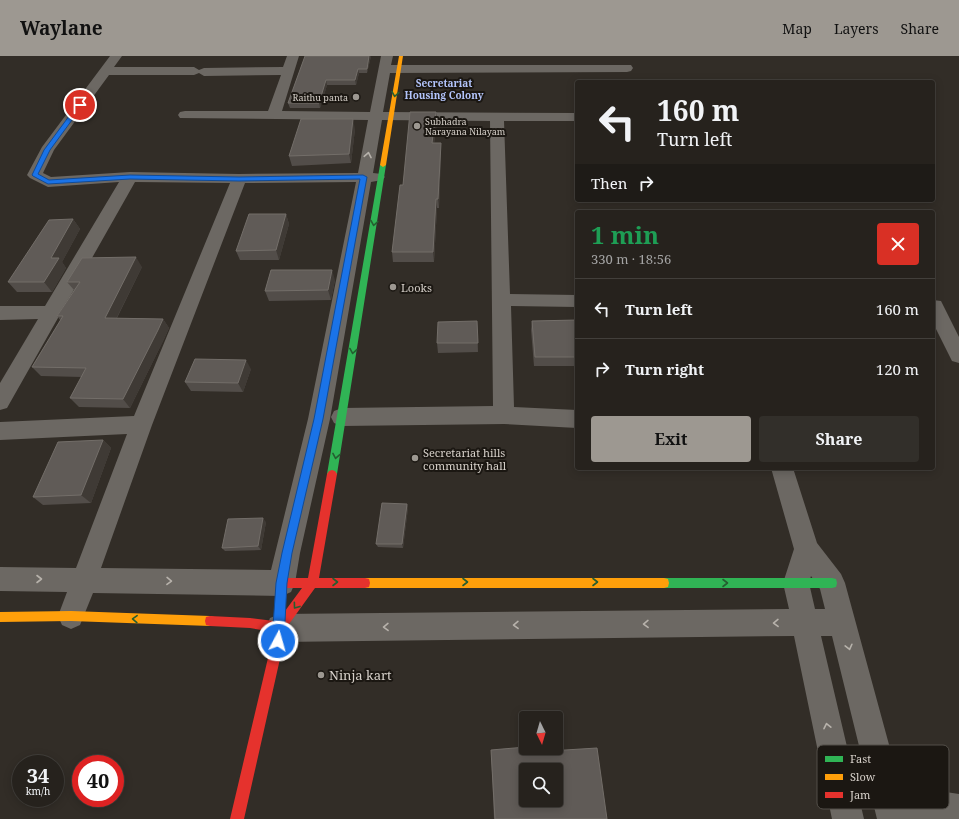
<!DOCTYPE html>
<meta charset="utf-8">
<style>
body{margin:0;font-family:"Noto Serif",serif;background:#322f2a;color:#f1f3f6;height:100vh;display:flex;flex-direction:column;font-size:15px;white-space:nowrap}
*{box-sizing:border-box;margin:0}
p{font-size:13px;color:#a4a4a4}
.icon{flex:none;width:22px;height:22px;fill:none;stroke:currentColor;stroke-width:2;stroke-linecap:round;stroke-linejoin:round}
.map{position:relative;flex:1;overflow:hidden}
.sheet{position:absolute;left:575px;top:154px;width:360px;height:260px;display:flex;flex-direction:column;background:#26221d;border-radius:4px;box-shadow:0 2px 10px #0003,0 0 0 1px #423f3b}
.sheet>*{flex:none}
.hud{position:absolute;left:575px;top:24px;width:360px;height:122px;border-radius:4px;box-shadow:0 2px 10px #0003,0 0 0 1px #423f3b;background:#26221d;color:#f1f3f6;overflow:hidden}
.needle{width:26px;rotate:175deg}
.controls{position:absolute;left:519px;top:655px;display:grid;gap:8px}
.controls a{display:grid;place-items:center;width:44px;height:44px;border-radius:4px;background:#26221d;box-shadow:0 2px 10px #0003,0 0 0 1px #423f3b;font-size:20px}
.speed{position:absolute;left:12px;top:699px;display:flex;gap:8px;font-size:20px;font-weight:700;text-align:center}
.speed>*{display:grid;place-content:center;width:52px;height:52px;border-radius:50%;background:#26221d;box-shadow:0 2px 10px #0003,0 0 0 1px #423f3b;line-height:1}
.speed small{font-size:10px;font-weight:400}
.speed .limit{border:6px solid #d22;background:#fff;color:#111}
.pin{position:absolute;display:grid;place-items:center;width:34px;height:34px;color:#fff;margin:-17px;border:2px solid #fff;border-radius:50%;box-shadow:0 1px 4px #0007}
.me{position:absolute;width:44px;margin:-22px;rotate:6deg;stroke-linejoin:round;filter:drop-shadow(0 0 3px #0008)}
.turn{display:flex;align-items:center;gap:14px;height:84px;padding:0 16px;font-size:18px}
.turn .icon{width:52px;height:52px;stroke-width:2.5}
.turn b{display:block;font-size:28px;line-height:34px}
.then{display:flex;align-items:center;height:38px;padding:0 16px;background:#0003;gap:8px;font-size:15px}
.round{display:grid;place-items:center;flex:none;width:42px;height:42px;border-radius:4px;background:#322f2a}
.head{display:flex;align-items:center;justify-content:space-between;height:68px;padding:0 16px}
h1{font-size:24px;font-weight:700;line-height:30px;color:#1e9e55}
.primary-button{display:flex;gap:8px;margin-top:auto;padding:8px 16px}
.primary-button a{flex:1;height:46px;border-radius:4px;background:#9d9891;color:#111;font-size:16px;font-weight:700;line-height:46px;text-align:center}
.primary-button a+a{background:#322f2a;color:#f1f3f6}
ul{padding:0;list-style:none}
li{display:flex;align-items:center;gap:12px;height:60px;padding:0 16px;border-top:1px solid #423f3b}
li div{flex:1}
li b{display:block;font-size:15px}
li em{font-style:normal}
header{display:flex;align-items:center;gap:24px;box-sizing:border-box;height:56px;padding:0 20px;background:#9d9891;color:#111}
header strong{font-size:19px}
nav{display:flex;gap:22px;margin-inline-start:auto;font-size:14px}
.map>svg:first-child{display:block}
</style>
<header>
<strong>Waylane</strong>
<nav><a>Map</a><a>Layers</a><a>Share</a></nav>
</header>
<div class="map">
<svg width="959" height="763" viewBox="0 0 959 763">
<rect width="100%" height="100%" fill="#322d27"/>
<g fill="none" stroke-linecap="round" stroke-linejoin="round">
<path fill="#6c6863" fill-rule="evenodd" d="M110 0H122L114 11H194L199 14 204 12 283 11 287 0H299L282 55 370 56 381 0H393L391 9H631L633 12 631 15 627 16 390 17 383 56 577 57V65H504L510 238 577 239V251L511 250 514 351 577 354V372L504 368 342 370 334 367 331 361 334 355 342 352 493 350 490 65 382 64 373 117 382 118 385 121 382 124 371 126 330 363 300 497 295 527 291 536 282 540 93 537 80 569 71 573 62 569 58 560 67 536 0 535V511L76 512 127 378 0 384V366L134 360 230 127 135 126 7 352 0 354V327L38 263 0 264V250H45L119 126 48 131 30 122 27 119 42 91ZM199 17 204 20 281 19 268 55H185L180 56 178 59 180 62 368 64 358 117 239 118 130 116 51 121 43 117 54 94 109 19H194ZM356 126 308 363 271 514 101 512 152 369 245 127Z
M933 244 941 245 959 281V307L952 305 933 267Z
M771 412H793L817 487 841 518 845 527 900 729 959 738V763H877L832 580H821L864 763H832L794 580 280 586 270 582 266 572 270 562 280 558 789 553 783 527 794 493ZM811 520 820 533 825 553H815L809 527Z"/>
<path fill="#30b455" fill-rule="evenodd" d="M383 107 386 109 337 418 335 421 332 422 329 421 327 418 380 109Z
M664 522H832L836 523 837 527 836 531 832 532H664L660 531 659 527 660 523Z"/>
<path fill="#ff9f0a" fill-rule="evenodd" d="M399 0H403L386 109 383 111 380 109Z
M365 522H664L668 523 669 527 668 531 664 532H365L361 531 360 527 361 523Z
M71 555 210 560 214 561 215 565 214 569 210 570 71 565 0 566V556Z"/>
<path fill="#e5322d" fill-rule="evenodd" d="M332 414 335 415 337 418 319 522H365L369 523 370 527 369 531 365 532H315L284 575V585L244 763H230L272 585 273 576 250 572 210 570 206 569 205 565 206 561 210 560 250 562 274 565 277 527 278 523 282 522H308L327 418 329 415ZM287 532H302L285 555Z"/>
</g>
<path fill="#524d49" d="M305 0H371L367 17H359L356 29H327L320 52H290L288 47Z
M436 56 437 66 434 87 441 97 439 152H437L434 206H393L392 196 403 129Z
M355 73 351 107 292 110 289 100Z
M286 158 289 168 279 204H240L236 195Z
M73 163 80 173 62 206 66 212 52 236H17L8 226Z
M142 211 117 262 163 263 169 272 164 283 130 352 79 351 70 342 82 321 41 320 32 311 61 265 57 260 74 234 67 226Z
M335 224 331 244 269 245 265 235Z
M577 264V310H534L531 274 532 265Z
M477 265 478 296 438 297 437 287Z
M251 313 243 336 191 335 185 326Z
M103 384 111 392 91 447 43 449 33 441Z
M407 448 408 452 403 492 378 491 376 488Z
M266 466 261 494 225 495 222 492Z
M491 694 549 695 607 763H494Z"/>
<path fill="#3f3a35" d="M369 0H371L367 17V13Z
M358 13 359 17 356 29 355 24Z
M326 24 327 29 320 52 319 47Z
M436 56 437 66 433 97 432 87Z
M353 63 355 73 351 107 349 98Z
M441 87V97L439 152 438 143Z
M436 143 437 152 434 206 433 196Z
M286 158 289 168 279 204 276 194Z
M73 163 80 173 62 206 66 212 52 236 44 226 51 202Z
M136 201 142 211 112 271 105 262Z
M332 214 335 224 331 244 328 234Z
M163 263 169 272 164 283 130 352 123 343Z
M246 304 251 313 243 336 238 327Z
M103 384 111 392 91 447 81 439Z
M407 448 408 452 403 492 402 488Z
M263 462 266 466 261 494 258 490Z"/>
<path fill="#605b57" stroke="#736e69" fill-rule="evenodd" d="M305 0H369L367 13H358L355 24H326L319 47H288Z
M410 56H436L432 87H441L438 143H436L433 196H392L400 129H403Z
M301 63H353L349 98 289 100Z
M249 158H286L276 194 236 195Z
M73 163 51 202H59L44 226H8L49 164Z
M136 201 105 262 163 263 158 274 123 343 70 342 86 312 32 311 63 260H57L80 226H67L82 202Z
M271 214H332L328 234 265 235Z
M577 264V301H535L532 265Z
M477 265 478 287H437L438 266Z
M195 303 246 304 238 327 185 326Z
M103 384 81 439 33 441 58 386Z
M382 447 407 448 402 488H376Z
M263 462 258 490 222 492 228 463Z
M526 691V692H549V695L597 692 607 763H495L491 694ZM526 714H556V744H526Z"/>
<defs><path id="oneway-chevron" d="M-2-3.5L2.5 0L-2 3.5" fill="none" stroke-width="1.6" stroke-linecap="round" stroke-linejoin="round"/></defs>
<g stroke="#245e30">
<use href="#oneway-chevron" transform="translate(395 38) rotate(99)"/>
<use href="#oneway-chevron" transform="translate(374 167) rotate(99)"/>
<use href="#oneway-chevron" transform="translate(353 295) rotate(99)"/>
<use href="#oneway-chevron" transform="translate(336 400) rotate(100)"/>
<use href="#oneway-chevron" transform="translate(335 526)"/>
<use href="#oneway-chevron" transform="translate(465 526)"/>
<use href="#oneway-chevron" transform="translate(595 526)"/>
<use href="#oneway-chevron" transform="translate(725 527)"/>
<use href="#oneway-chevron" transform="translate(296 550) rotate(126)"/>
<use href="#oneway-chevron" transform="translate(135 563) rotate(-178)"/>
</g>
<g stroke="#b7b2ab">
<use href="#oneway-chevron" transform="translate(368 99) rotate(-79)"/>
<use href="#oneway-chevron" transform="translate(39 523)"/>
<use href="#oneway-chevron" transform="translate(169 525) rotate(1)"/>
<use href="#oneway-chevron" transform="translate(776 567) rotate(179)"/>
<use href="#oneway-chevron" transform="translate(646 568) rotate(179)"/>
<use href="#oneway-chevron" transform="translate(516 569) rotate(179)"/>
<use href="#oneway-chevron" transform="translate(386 571) rotate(179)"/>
<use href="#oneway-chevron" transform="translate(849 591) rotate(76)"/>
<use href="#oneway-chevron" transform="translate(827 670) rotate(-102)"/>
</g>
<path fill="#1a73e8" stroke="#114b97" d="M80 47 83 49 50 94 38 118 49 124 130 119 239 121 363 119 367 121 323 363 292 497 287 527 284 585 282 589 278 590 274 589 272 585 276 527 282 497 314 363 360 123 239 125 130 123 48 128 33 120 32 119 44 94 78 48Z"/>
<g fill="#9d9891" stroke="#1b1712" stroke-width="1.5">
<circle cx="356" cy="41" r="4"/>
<circle cx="417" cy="70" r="4"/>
<circle cx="393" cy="231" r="4"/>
<circle cx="415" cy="402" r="4"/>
<circle cx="321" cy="619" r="4"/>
</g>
<g text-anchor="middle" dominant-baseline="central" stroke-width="4" stroke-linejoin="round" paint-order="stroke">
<g font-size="9" fill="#d7d1ca" stroke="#1b1712" text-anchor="end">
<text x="348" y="41">Raithu panta</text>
<text x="425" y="65" text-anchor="start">Subhadra<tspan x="425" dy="10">Narayana Nilayam</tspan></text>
</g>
<g font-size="10" font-weight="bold" fill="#b3c4fb" stroke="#1b1712">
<text x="444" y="27">Secretariat<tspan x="444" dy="12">Housing Colony</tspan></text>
</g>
<g font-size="11" fill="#d7d1ca" stroke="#1b1712" text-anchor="start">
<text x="401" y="231">Looks</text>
<text x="423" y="396">Secretariat hills<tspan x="423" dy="13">community hall</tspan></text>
</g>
<g font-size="13" fill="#d7d1ca" stroke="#1b1712" text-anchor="start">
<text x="329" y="619">Ninja kart</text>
</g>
</g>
<rect x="817" y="689" width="132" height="64" rx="6" fill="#1b1712" stroke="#534f49" stroke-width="1"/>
<rect x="825" y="700" width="18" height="6" fill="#30b455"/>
<rect x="825" y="718" width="18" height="6" fill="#ff9f0a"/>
<rect x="825" y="736" width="18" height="6" fill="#e5322d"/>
<g font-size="11" fill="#d7d1ca">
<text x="850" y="707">Fast</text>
<text x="850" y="725">Slow</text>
<text x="850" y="743">Jam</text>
</g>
</svg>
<div class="controls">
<a><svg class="needle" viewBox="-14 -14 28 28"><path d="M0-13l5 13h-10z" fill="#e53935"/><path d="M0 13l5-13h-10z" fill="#a4a4a4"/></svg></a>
<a><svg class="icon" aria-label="search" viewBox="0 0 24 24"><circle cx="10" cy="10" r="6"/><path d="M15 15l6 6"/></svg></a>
</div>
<div class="speed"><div>34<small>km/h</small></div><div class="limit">40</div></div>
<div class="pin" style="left:80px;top:49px;background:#d93025"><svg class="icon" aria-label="arrive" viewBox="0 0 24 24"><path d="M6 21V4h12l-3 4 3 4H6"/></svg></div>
<svg class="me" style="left:278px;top:585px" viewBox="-20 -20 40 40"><circle r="17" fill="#1a73e8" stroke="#fff" stroke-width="3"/><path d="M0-11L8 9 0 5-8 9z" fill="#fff"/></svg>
<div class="hud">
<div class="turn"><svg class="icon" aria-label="left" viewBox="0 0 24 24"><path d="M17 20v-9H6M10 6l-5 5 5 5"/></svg><div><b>160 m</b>Turn left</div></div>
<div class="then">Then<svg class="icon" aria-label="right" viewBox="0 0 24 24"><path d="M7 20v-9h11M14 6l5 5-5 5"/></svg></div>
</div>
<section class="sheet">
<div class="head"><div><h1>1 min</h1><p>330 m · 18:56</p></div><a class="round" style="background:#d93025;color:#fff"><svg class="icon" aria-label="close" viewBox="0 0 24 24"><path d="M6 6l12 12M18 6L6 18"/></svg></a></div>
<ul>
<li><svg class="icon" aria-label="left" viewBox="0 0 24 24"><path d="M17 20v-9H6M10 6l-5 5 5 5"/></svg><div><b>Turn left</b></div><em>160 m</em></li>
<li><svg class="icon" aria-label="right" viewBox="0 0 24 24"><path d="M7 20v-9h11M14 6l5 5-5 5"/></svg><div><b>Turn right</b></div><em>120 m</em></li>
</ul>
<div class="primary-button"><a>Exit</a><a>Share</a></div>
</section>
</div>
